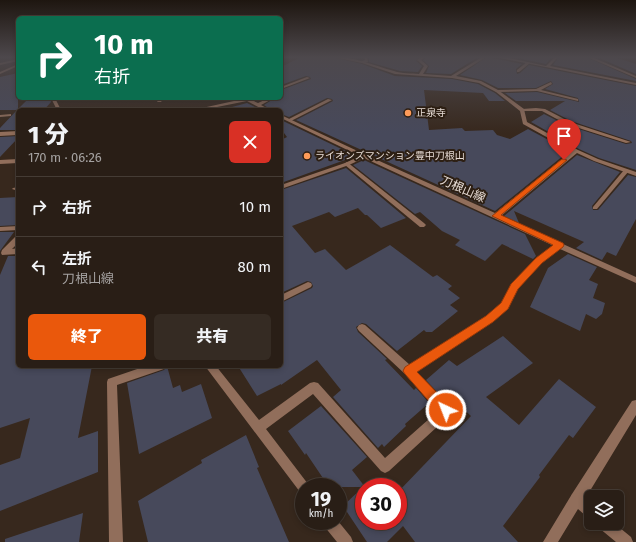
<!DOCTYPE html>
<html lang="ja">
<meta charset="utf-8">
<style>
body{margin:0;font-family:"Fira Sans","Noto Sans JP",sans-serif;background:#352b23;color:#f1f3f6;height:100vh;display:flex;flex-direction:column;font-size:15px;white-space:nowrap}
*{box-sizing:border-box;margin:0}
p{font-size:13px;color:#a5a2a1}
.icon{flex:none;width:22px;height:22px;fill:none;stroke:currentColor;stroke-width:2;stroke-linecap:round;stroke-linejoin:round}
.map{position:relative;flex:1;overflow:hidden}
.details{position:absolute;left:16px;top:108px;width:267px;height:260px;display:flex;flex-direction:column;background:#291e16;border-radius:6px;box-shadow:0 2px 6px #0003,0 0 0 1px #453c35}
.details>*{flex:none}
.hud{position:absolute;left:16px;top:16px;width:267px;height:84px;border-radius:6px;box-shadow:0 2px 6px #0003,0 0 0 1px #453c35;background:#0b6e4f;color:#fff;overflow:hidden}
.controls{position:absolute;left:584px;top:490px;display:grid;gap:8px}
.controls a{display:grid;place-items:center;width:40px;height:40px;border-radius:6px;background:#291e16;box-shadow:0 2px 6px #0003,0 0 0 1px #453c35;font-size:20px}
.speed{position:absolute;left:295px;top:478px;display:flex;gap:8px;font-size:20px;font-weight:700;text-align:center}
.speed>*{display:grid;place-content:center;width:52px;height:52px;border-radius:50%;background:#291e16;box-shadow:0 2px 6px #0003,0 0 0 1px #453c35;line-height:1}
.speed small{font-size:10px;font-weight:400}
.speed .limit{border:6px solid #d22;background:#fff;color:#111}
.pin{position:absolute;display:grid;place-items:center;width:34px;height:34px;color:#fff;margin:-41px -17px;border-radius:50% 50% 50% 0;rotate:-45deg;box-shadow:0 0 4px #0007}
.pin .icon{rotate:45deg}
.me{position:absolute;width:44px;margin:-22px;rotate:317deg;stroke-linejoin:round;filter:drop-shadow(0 0 3px #0008)}
.turn{display:flex;align-items:center;gap:14px;height:84px;padding:0 12px;font-size:18px}
.turn .icon{width:52px;height:52px;stroke-width:2.5}
.turn b{display:block;font-size:28px;line-height:34px}
.round{display:grid;place-items:center;flex:none;width:42px;height:42px;border-radius:6px;background:#352b23}
.headline{display:flex;align-items:center;justify-content:space-between;height:68px;padding:0 12px}
h1{font-size:24px;font-weight:800;line-height:30px}
.button{display:flex;gap:8px;margin-top:auto;padding:8px 12px}
.button a{flex:1;height:46px;border-radius:6px;background:#ea580c;color:#fff;font-size:16px;font-weight:800;line-height:46px;text-align:center}
.button a+a{background:#352b23;color:#f1f3f6}
ul{padding:0;list-style:none}
li{display:flex;align-items:center;gap:12px;height:60px;padding:0 12px;border-top:1px solid #453c35}
li div{flex:1}
li b{display:block;font-size:15px}
li em{font-style:normal}
.map>svg:first-child{display:block}
</style>
<div class="map">
<svg width="636" height="542" viewBox="0 0 636 542">
<rect width="100%" height="100%" fill="#37281d"/>
<path fill="#47495b" d="M301 57H332L362 64 395 76 452 79 478 84 495 93 505 101H489L483 93 424 90 429 130 462 128 465 131 493 130 497 135 510 139 528 129 569 151 495 211 296 120 333 101 332 99 327 98 289 117 281 114V110H271L264 105 275 98H281V90L311 79 310 77 306 76 281 85V67Z
M369 57H418L416 61 422 66 418 72 400 71 369 62Z
M426 57H478L451 74 426 73 429 66 423 60Z
M487 57 522 64 516 69 517 74 520 73 529 65 636 86V170L599 158 579 149 531 122 544 114 566 125 626 144 632 143 631 141 571 121 550 110 565 101H516L505 93 537 92 579 102 578 98 545 89 553 84 551 81 536 88H498L482 80 460 75Z
M513 57H552L546 64Z
M559 57H586L636 79V81L553 65Z
M597 57H614L636 64V74Z
M18 73V109L29 98H50L51 102 44 110H18V130H0V128L17 110H0V77Z
M247 103 261 110H233L232 107Z
M281 120 356 156 281 183V140L287 137 281 129Z
M18 136V138L0 157V137Z
M577 155 620 172 592 206 593 210H598L628 175 636 177V219L616 256 607 252 602 260 576 248 584 242 514 211 519 223 504 216Z
M364 160 525 234 536 256 533 259 502 244 485 261 455 245 460 240 442 231 420 212 415 214 353 165Z
M346 168 406 218 381 228 367 215H365L358 208 335 217 329 212 292 226 315 253 325 249 346 270 390 245 433 277 437 275 452 286 448 289 460 298 450 305 458 311 432 332H426L424 330 397 351 366 324 362 323 356 327 358 332 387 359 385 360 414 390 416 388 429 403 405 424 406 426 384 447 382 444 378 448 333 397 341 390 317 360 281 385V384L257 396 238 366H281V303L312 288 313 286 311 282 307 281 281 293V190Z
M18 197V225L0 226V198Z
M0 232H14L0 251Z
M568 254 597 267 589 280 598 284 593 298 605 303 602 314 596 319 586 314 580 331 530 307 548 268Z
M8 256H18V366H92L78 438 98 431V472L0 511V465L20 458 30 418 0 428V275Z
M503 336 533 363 486 397 519 425 559 379 596 407 573 438 569 435 539 475 540 477 503 526 518 542H415L403 526 387 542H367L343 506 363 487H329L306 453 305 455 288 431 321 406 367 457 352 470 365 487 364 521H399L398 492 471 416 443 390 439 394 426 380 449 360 457 366Z
M167 366 173 388 180 385 182 392 201 384 212 418 139 454 127 383 164 370Z
M246 435 259 467 257 468 289 542H148L138 501 202 463 201 460Z
M83 513 79 542H5V539Z"/>
<g fill="none" stroke-linecap="round" stroke-linejoin="round">
<path fill="#916e5b" fill-rule="evenodd" d="M364 57H367L368 62 362 63V61L365 60Z
M527 62 530 63 519 72H517V70Z
M551 82 552 84 541 90 578 99V101L537 91 497 92 495 91 497 90 536 89Z
M160 98H164L161 102H157Z
M328 99 332 100 291 121 287 120Z
M536 108 545 109 570 122 631 142 626 143 566 124 542 111H522L520 110 522 109Z
M11 114V116L0 117V115Z
M347 162 424 223 426 225 424 227H420L345 165 344 164Z
M626 169 629 171 628 172 597 209H593V207L624 170Z
M18 187V191L12 189 13 188Z
M18 226V230L0 231V227Z
M636 400V415L582 504 577 505 572 504 571 499 572 494 632 401Z"/>
<path fill="#916e5b" fill-rule="evenodd" d="M333 57C356 57 372 65 394 71 402 74 411 73 419 74L424 66 417 60 421 57H425L421 60 428 66 423 74 451 76 482 57H486L456 76 481 81 498 90 524 109 527 122 578 150 598 159 636 172V176L594 161 577 153 501 216 636 277V283L560 249 542 262 517 289 507 308 492 322 416 372 450 407 452 411 450 415 389 471 385 473 381 471 313 394 266 429 308 484 310 487H304V494L300 492 205 366H216L259 420 310 383 314 382 318 383 385 458 438 411 405 374 359 331 357 328 359 325 362 324 365 325 410 365 486 316 501 304 511 285 536 258 554 246 364 158 349 165 281 189V185L345 163 360 156 281 118V115L366 155 495 213 572 151 523 124 520 111 496 92 479 83 452 78 395 74 362 63Z
M504 57 546 66 555 57H558L550 66 636 83V85L495 57Z
M587 57H592L636 76V78Z
M18 59V61L0 65V63Z
M18 64V66L0 74V72Z
M307 77 310 78 281 89V87Z
M51 98H55L61 110H57Z
M242 98H247L258 103 269 98H274L261 105 270 110H264L247 101 202 110H193L243 99Z
M18 131V135L0 136V132Z
M18 159V163L0 164V160Z
M15 237H18V243L12 249 18 248V254L2 255 1 253 2 250Z
M308 282 311 283 312 285 311 287 281 302V295Z
M146 366H165L164 369 117 385 123 542H109L107 382 108 379Z
M577 493 582 494 591 502V518L586 516 578 509 558 542H543L572 494Z
M322 521H338L351 537 353 542H337L324 526Z
M597 523H614L631 537 633 542H616L599 528Z"/>
</g>
<linearGradient id="sky" x2="0" y2="1"><stop stop-color="#1e1610"/><stop offset="0.43" stop-color="#4d484c"/><stop offset="1" stop-color="#4d484c" stop-opacity="0"/></linearGradient>
<rect width="636" height="133" fill="url(#sky)"/>
<path fill="#ea580c" stroke="#983908" d="M562 159 567 160 501 215 563 243 564 245 563 247 542 263 518 289 508 309 493 322 417 372 450 406 452 410 450 415 446 417 441 415 405 374 403 371 405 367 486 316 501 303 511 284 536 258 553 245 492 216Z"/>
<g fill="#fe9b59" stroke="#2d1f13" stroke-width="1.5">
<circle cx="408" cy="113" r="4"/>
<circle cx="307" cy="156" r="4"/>
</g>
<g text-anchor="middle" dominant-baseline="central" stroke-width="4" stroke-linejoin="round" paint-order="stroke">
<g font-size="10" fill="#e7dcd5" stroke="#2d1f13" text-anchor="start">
<text x="416" y="113">正泉寺</text>
<text x="315" y="156">ライオンズマンション豊中刀根山</text>
</g>
<g font-size="12" fill="#e7dcd5" stroke="#2d1f13">
<text transform="translate(463 189) rotate(24)">刀根山線</text>
</g>
</g>
</svg>
<div class="controls">
<a><svg class="icon" aria-label="layers" viewBox="0 0 24 24"><path d="M12 4l9 5-9 5-9-5zM3 14l9 5 9-5"/></svg></a>
</div>
<div class="speed"><div>19<small>km/h</small></div><div class="limit">30</div></div>
<div class="pin" style="left:564px;top:160px;background:#d93025"><svg class="icon" aria-label="arrive" viewBox="0 0 24 24"><path d="M6 21V4h12l-3 4 3 4H6"/></svg></div>
<svg class="me" style="left:446px;top:410px" viewBox="-20 -20 40 40"><circle r="17" fill="#ea580c" stroke="#fff" stroke-width="3"/><path d="M0-11L8 9 0 5-8 9z" fill="#fff"/></svg>
<div class="hud">
<div class="turn"><svg class="icon" aria-label="right" viewBox="0 0 24 24"><path d="M7 20v-9h11M14 6l5 5-5 5"/></svg><div><b>10 m</b>右折</div></div>
</div>
<section class="details">
<div class="headline"><div><h1>1 分</h1><p>170 m · 06:26</p></div><a class="round" style="background:#d93025;color:#fff"><svg class="icon" aria-label="close" viewBox="0 0 24 24"><path d="M6 6l12 12M18 6L6 18"/></svg></a></div>
<ul>
<li><svg class="icon" aria-label="right" viewBox="0 0 24 24"><path d="M7 20v-9h11M14 6l5 5-5 5"/></svg><div><b>右折</b></div><em>10 m</em></li>
<li><svg class="icon" aria-label="left" viewBox="0 0 24 24"><path d="M17 20v-9H6M10 6l-5 5 5 5"/></svg><div><b>左折</b><p>刀根山線</p></div><em>80 m</em></li>
</ul>
<div class="button"><a>終了</a><a>共有</a></div>
</section>
</div>
